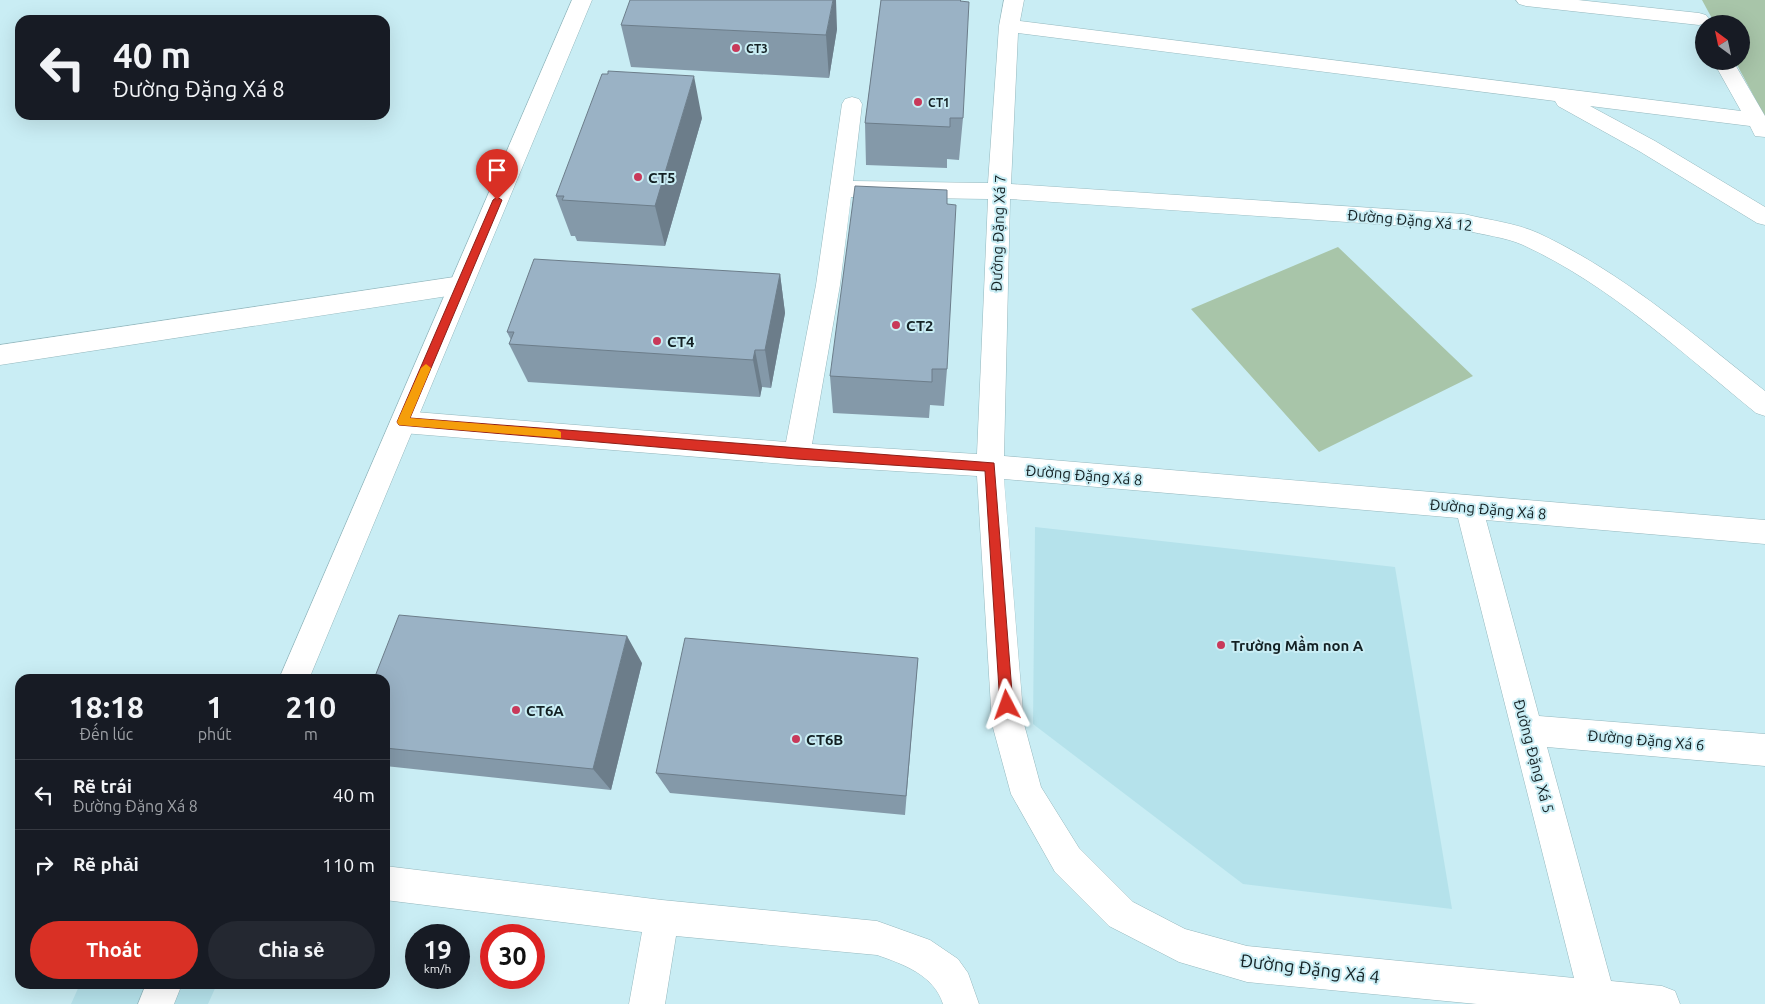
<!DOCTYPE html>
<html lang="vi">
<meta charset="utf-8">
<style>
body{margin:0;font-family:Ubuntu,sans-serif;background:#242831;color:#f1f3f6;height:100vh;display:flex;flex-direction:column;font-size:19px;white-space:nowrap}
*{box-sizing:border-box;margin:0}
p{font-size:16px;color:#9ea1a6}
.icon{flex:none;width:28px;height:28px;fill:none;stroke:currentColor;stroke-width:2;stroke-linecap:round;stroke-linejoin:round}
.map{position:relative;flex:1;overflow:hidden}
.details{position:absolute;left:15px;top:674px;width:375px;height:315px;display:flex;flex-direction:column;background:#171b24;border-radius:15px;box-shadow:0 5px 20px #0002}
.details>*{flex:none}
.guide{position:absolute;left:15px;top:15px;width:375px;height:105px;border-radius:15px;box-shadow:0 5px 20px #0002;background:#171b24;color:#f1f3f6;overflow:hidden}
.needle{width:32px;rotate:327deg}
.tools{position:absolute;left:1695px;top:15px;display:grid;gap:10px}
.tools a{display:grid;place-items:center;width:55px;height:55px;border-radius:50%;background:#171b24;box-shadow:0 5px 20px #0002;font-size:25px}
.speed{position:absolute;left:405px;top:924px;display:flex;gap:10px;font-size:25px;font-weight:700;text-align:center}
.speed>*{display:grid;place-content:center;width:65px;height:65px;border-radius:50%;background:#171b24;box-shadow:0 5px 20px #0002;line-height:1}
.speed small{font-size:12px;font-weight:400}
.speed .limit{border:8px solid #d22;background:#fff;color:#111}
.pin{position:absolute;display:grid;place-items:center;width:42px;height:42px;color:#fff;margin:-51px -21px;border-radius:50% 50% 50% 0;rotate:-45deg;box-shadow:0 0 5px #0007}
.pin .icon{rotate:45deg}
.me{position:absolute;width:55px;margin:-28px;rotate:356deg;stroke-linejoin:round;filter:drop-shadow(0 0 4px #0008)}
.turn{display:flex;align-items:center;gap:18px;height:105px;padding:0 15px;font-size:22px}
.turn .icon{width:65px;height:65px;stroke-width:2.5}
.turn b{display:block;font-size:35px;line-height:42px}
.eta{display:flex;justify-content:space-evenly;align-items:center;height:85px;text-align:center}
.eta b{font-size:30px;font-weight:600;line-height:35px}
.primary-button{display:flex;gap:10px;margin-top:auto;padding:10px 15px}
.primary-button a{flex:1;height:58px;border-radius:30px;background:#d93025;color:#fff;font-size:20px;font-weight:600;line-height:58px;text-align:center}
.primary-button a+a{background:#242831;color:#f1f3f6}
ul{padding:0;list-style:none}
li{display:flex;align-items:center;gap:15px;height:70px;padding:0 15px;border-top:1px solid #363941}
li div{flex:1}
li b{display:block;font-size:19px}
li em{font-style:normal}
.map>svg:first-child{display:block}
</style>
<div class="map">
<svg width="1765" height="1004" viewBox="0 0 1765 1004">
<rect width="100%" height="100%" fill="#c9edf4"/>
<path fill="#b5e2eb" d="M1035 527 1395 567 1452 909 1243 884 1033 724Z
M80 984H217L208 1004H71Z"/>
<path fill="#a8c5a9" d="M1702 0H1765V117L1735 61H1741V24H1715Z
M1338 247 1473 376 1319 452 1191 309Z"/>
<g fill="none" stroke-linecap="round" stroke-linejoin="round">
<g stroke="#95b8be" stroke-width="1">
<path id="minor" d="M1004 0H1024L1020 21 1741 111 1713 61H1733L1765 116V137L1755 136 1750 126 1590 106 1655 141 1765 207V225L1757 223 1639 151 1558 106 1555 101 1018 33 1011 184 1464 214C1488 220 1516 223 1538 233 1622 272 1693 334 1765 391V416L1756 413C1682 353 1610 285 1523 245 1505 237 1483 235 1464 230L1010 199 1004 456 1765 520V544L1486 520 1539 716 1765 734V766L1547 747 1611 981 1662 986 1675 991 1680 1004H1477L1247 982 1179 962 1109 926 1055 872 1011 794 992 724 977 476 797 465 403 433 394 430 390 422 394 414 403 411 786 442 816 285 842 104 845 99 852 97 859 99 862 104 853 181 988 183 999 26ZM851 197 988 199 977 454 812 444 840 285ZM1004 479 1458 518 1574 978 1247 946 1185 929 1133 902 1079 848 1041 787 1024 724Z
M1516 0H1578L1699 13 1706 15 1709 19 1706 23 1699 25 1526 6 1519 4Z
M461 276 469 279 473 285 469 291 461 294 0 365V345Z
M385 866 662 900 877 921 930 940 958 959 968 973 979 1004H943C934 975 903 964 877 955L676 936 665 1004H629L642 932 385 900Z"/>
</g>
<g stroke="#95b8be" stroke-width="1">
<path id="tertiary" d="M572 0H592L309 679H279Z
M146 984H182L174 1004H138Z"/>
</g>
<use href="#minor" fill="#fff" fill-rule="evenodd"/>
<use href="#tertiary" fill="#fff" fill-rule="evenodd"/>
</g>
<path fill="#8499a9" d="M881 0 963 118 959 160 947 159V168L866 165 865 123Z
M621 25 837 29 829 78 631 67Z
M702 118 665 246 577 241 575 236H571L556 196Z
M947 204V369L944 406 930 405 929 418 833 413 830 376Z
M780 274 785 313 771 388 762 387 760 397 528 382 509 344 511 340 507 332Z
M918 658 905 815 670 793 656 773Z
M642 663 611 790 385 766V679Z"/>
<path fill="#6c7d8a" d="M833 0H836L837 29 829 78 826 35Z
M694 76 702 118 665 246 655 206Z
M780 274 785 313 771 388 765 350Z
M755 350 762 387 760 397 753 360Z
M627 636 642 663 611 790 593 769Z"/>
<path fill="#9ab2c5" stroke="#6c7d8a" d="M630 0H833L826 35 621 25Z
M881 0H961L960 1 969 2 963 118H950V127L865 123Z
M608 71 694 76 655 206 562 200 564 196H556L602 74H608Z
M855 186 947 190V204L956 205 947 369H932V382L830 376Z
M534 259 780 274 765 350H755L753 360 509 344 514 332H507Z
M399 615 627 636 593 769 385 748V679H374Z
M685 638 918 658 906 796 656 773Z"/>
<path fill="#d93025" stroke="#8d1f18" d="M497 197 502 200 410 418 994 463 1013 705 1011 709 1007 711 1002 709 1000 705 985 471 797 459 399 425 397 422 493 200Z"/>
<path fill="#f59e0b" d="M426 364 431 368 410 418 557 430 561 432V438L399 425 397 422 421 368Z"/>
<g fill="#c8395a" stroke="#c9edf4" stroke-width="2">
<circle cx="736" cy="48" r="5"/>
<circle cx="918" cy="102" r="5"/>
<circle cx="638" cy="177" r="5"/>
<circle cx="896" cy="325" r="5"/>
<circle cx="657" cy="341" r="5"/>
<circle cx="1221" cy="645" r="5"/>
<circle cx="516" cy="710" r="5"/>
<circle cx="796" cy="739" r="5"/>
</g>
<g text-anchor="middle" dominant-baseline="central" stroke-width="4" stroke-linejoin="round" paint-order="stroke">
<g font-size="12" font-weight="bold" fill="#132023" stroke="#c9edf4" text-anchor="start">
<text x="746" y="48">CT3</text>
<text x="928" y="102">CT1</text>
</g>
<g font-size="15" font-weight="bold" fill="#132023" stroke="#c9edf4" text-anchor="start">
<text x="648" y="177">CT5</text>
<text x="906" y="325">CT2</text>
<text x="667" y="341">CT4</text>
<text x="1231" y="645">Trường Mầm non A</text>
<text x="526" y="710">CT6A</text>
<text x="806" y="739">CT6B</text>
</g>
<g font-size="15" fill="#132023" stroke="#c9edf4">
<text transform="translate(1410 220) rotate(5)">Đường Đặng Xá 12</text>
<text transform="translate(998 233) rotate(-88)">Đường Đặng Xá 7</text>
<text transform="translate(1084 475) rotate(5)">Đường Đặng Xá 8</text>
<text transform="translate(1488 509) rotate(5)">Đường Đặng Xá 8</text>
<text transform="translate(1646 740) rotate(5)">Đường Đặng Xá 6</text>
<text transform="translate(1534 756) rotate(75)">Đường Đặng Xá 5</text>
</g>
<g font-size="18" fill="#132023" stroke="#c9edf4">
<text transform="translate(1310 968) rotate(7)">Đường Đặng Xá 4</text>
</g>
</g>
</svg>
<div class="tools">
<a><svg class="needle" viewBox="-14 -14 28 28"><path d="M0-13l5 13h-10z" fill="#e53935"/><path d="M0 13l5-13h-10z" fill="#9ea1a6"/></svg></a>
</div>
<div class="speed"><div>19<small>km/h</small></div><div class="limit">30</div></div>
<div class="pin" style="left:497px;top:200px;background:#d93025"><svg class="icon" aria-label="arrive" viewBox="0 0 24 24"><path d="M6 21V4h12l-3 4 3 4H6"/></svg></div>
<svg class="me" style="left:1007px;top:705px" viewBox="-20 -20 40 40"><path d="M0-17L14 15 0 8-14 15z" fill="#d93025" stroke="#fff" stroke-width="4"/></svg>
<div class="guide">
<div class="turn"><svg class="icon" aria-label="left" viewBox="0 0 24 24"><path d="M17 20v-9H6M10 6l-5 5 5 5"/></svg><div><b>40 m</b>Đường Đặng Xá 8</div></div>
</div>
<section class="details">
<div class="eta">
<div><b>18:18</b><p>Đến lúc</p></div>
<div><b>1</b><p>phút</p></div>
<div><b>210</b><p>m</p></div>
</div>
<ul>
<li><svg class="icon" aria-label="left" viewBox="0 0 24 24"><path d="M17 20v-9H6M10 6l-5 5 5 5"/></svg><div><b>Rẽ trái</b><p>Đường Đặng Xá 8</p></div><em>40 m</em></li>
<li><svg class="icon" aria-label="right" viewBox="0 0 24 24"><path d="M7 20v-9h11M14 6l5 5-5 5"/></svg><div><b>Rẽ phải</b></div><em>110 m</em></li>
</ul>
<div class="primary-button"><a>Thoát</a><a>Chia sẻ</a></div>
</section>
</div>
